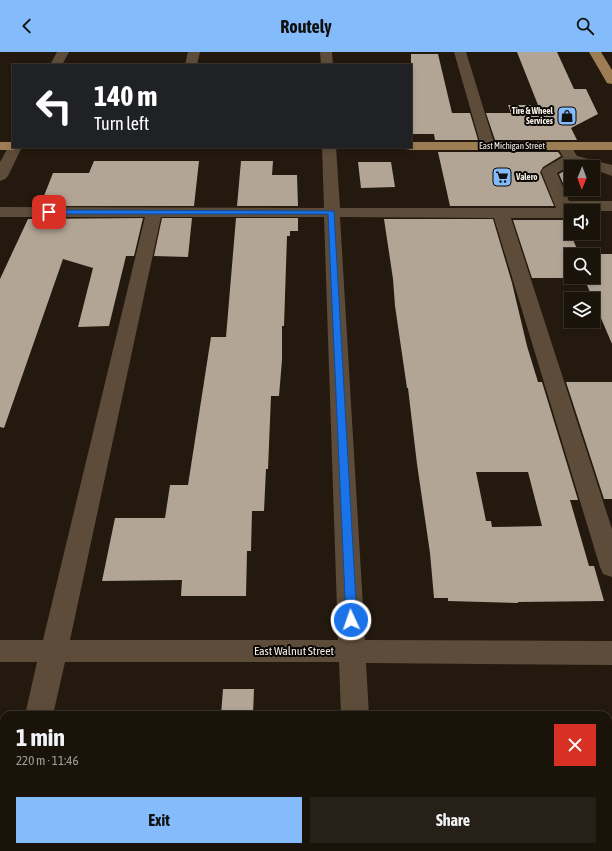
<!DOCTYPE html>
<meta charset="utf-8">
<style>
body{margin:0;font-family:"Asap Condensed",sans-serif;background:#272018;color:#f1f3f6;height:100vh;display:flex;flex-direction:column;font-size:15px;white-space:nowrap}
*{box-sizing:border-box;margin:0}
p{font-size:13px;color:#9f9e9c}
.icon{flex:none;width:22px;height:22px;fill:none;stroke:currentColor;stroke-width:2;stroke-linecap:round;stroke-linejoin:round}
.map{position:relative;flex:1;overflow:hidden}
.details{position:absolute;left:0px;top:659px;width:612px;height:140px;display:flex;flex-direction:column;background:#1a130a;border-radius:12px 12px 0 0;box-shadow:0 2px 6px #0003,0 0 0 1px #38322b}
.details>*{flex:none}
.top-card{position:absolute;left:12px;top:12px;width:400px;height:84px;border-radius:0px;box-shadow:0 2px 6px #0003,0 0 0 1px #38322b;background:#202124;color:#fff;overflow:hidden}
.needle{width:26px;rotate:181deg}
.buttons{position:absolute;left:564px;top:108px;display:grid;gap:8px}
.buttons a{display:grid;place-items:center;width:36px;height:36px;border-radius:0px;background:#1a130a;box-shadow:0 2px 6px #0003,0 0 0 1px #38322b;font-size:20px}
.pin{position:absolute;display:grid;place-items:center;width:34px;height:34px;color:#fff;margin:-17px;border-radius:8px;box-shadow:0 2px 6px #0006}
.me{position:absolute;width:44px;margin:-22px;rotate:357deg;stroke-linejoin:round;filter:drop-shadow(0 0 3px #0008)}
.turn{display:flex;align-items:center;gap:14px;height:84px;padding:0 16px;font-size:18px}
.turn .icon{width:52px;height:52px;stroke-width:2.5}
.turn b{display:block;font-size:28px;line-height:34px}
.round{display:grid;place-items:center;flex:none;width:42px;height:42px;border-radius:0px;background:#272018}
.overview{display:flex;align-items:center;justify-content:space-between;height:68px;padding:0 16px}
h1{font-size:24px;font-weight:700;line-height:30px}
.primary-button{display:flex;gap:8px;margin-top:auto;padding:8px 16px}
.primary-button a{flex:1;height:46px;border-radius:0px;background:#84bcfb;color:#111;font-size:16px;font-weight:700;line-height:46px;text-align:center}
.primary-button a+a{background:#272018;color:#f1f3f6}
header{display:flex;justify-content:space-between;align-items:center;height:52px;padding:0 16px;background:#84bcfb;color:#111;font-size:18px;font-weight:700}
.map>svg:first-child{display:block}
</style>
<header><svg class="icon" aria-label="back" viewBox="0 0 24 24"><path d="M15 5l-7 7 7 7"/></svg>Routely<svg class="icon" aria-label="search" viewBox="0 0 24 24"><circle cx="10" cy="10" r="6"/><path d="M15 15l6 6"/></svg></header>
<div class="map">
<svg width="612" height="799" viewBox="0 0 612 799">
<rect width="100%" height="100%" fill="#23190e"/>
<path fill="#b2a596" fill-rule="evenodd" d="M517 0H557L574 37H586L598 62 571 76 577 88H495L486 61H511L508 53H538Z
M411 2H438L452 61H470L478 88H435L434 82H411Z
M438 100H558L561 104 543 115 540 120 554 154H450Z
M94 109H199L194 154H40L53 121H89Z
M241 109H273L272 123H297L298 154H237Z
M358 110H391L395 135 361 136Z
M573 114 583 115H571V137H593V123L600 138H566L559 122Z
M143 166 134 204H126L109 274 78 275 93 216 63 207 4 376 0 375V227L28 167Z
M162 166H192L188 205 154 204Z
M236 166H298V179H290V184H287L284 274H282V308L279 344H271L268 417H266L264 459H252L251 499H247L246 544H181L182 528 102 529 115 466H165L170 433H188L211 285H226Z
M384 167H493L512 231 527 294 538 330H542L578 448H570L589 514H594L604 549 518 550V551L448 549V546H434L430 501 417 412 408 336H407L395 254 393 227ZM476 420H528L542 474 492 475 491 469H486Z
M513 168H565L579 202H612V292L584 226H532ZM571 203H593V225H571Z
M566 330H612V447H604Z
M223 637H254L253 663H221Z"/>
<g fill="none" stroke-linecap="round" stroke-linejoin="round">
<path fill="#5c4c39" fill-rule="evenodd" d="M57 0H69L62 13H50Z
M188 0H200L197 13H185Z
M320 0H332L333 13H321Z
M454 0H466L495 94 493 97 488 98 483 97 481 94Z
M564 90 569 91 577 104 612 113V124L593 117V115L573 112 557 121 569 149H612V159H571V166H511L612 477V525L603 522 600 515 494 166 340 165 365 588 612 589V613L366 611 369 663H341L339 610H65L53 663H25L37 610H0V588H43L145 165H0V155L324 156 322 95H336L340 156H556L541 119 544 116 563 105 557 94 559 91ZM161 165H324L338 588H70Z
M13 91V95H22L8 124 5 127 0 129V110L10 92Z
M4 781V795H24L23 799H0V782Z
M345 795H377V799H345Z"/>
<path fill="#9c7d54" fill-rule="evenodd" d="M589 0H601L612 18V32L607 31Z
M0 90H13V95H20L13 98H0Z
M411 90H612V98H411L406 97 404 95H411Z"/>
</g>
<path fill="#1a73e8" stroke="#114b97" d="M46 158 334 159 357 568 355 571 351 572 347 571 346 568 328 162H49L45 160Z"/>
<defs>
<g id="shop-square" transform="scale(1)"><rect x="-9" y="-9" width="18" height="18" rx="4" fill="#84bcfb" stroke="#090603"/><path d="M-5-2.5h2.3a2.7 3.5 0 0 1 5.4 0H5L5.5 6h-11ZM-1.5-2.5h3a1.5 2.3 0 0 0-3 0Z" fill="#111"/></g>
<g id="supermarket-square" transform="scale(1)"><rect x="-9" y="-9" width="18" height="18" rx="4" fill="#84bcfb" stroke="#090603"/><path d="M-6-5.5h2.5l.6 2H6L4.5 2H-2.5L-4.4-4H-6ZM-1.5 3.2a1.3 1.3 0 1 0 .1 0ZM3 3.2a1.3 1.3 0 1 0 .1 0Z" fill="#111"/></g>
</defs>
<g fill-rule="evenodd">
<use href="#shop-square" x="567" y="64"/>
<use href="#supermarket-square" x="502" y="125"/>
</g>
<g text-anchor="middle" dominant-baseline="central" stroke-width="4" stroke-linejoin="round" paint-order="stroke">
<g font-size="9" font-weight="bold" fill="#f5eee6" stroke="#090603" text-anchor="end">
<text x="553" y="59">Tire &amp; Wheel<tspan x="553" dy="10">Services</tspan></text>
<text x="516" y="125" text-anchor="start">Valero</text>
</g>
<g font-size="9" fill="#f5eee6" stroke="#090603">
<text x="512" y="94">East Michigan Street</text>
</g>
<g font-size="12" fill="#f5eee6" stroke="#090603">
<text x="294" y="599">East Walnut Street</text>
</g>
</g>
</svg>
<div class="buttons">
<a><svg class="needle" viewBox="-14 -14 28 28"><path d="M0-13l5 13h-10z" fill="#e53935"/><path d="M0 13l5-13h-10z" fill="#9f9e9c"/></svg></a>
<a><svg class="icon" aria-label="sound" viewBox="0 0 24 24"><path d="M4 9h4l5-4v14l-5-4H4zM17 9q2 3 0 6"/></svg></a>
<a><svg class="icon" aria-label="search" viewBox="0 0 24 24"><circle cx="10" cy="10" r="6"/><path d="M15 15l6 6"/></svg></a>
<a><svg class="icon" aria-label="layers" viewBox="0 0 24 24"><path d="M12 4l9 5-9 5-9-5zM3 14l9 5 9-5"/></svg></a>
</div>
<div class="pin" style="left:49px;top:160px;background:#d93025"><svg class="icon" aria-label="arrive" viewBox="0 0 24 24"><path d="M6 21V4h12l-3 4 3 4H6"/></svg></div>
<svg class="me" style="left:351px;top:568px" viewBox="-20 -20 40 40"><circle r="17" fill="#1a73e8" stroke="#fff" stroke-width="3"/><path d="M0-11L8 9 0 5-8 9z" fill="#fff"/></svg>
<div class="top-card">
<div class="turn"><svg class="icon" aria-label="left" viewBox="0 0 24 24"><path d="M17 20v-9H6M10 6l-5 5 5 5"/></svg><div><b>140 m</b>Turn left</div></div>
</div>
<section class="details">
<div class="overview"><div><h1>1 min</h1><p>220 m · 11:46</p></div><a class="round" style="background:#d93025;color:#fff"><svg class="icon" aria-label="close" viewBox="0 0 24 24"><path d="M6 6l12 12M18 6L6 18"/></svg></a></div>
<div class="primary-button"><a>Exit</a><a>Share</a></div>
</section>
</div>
